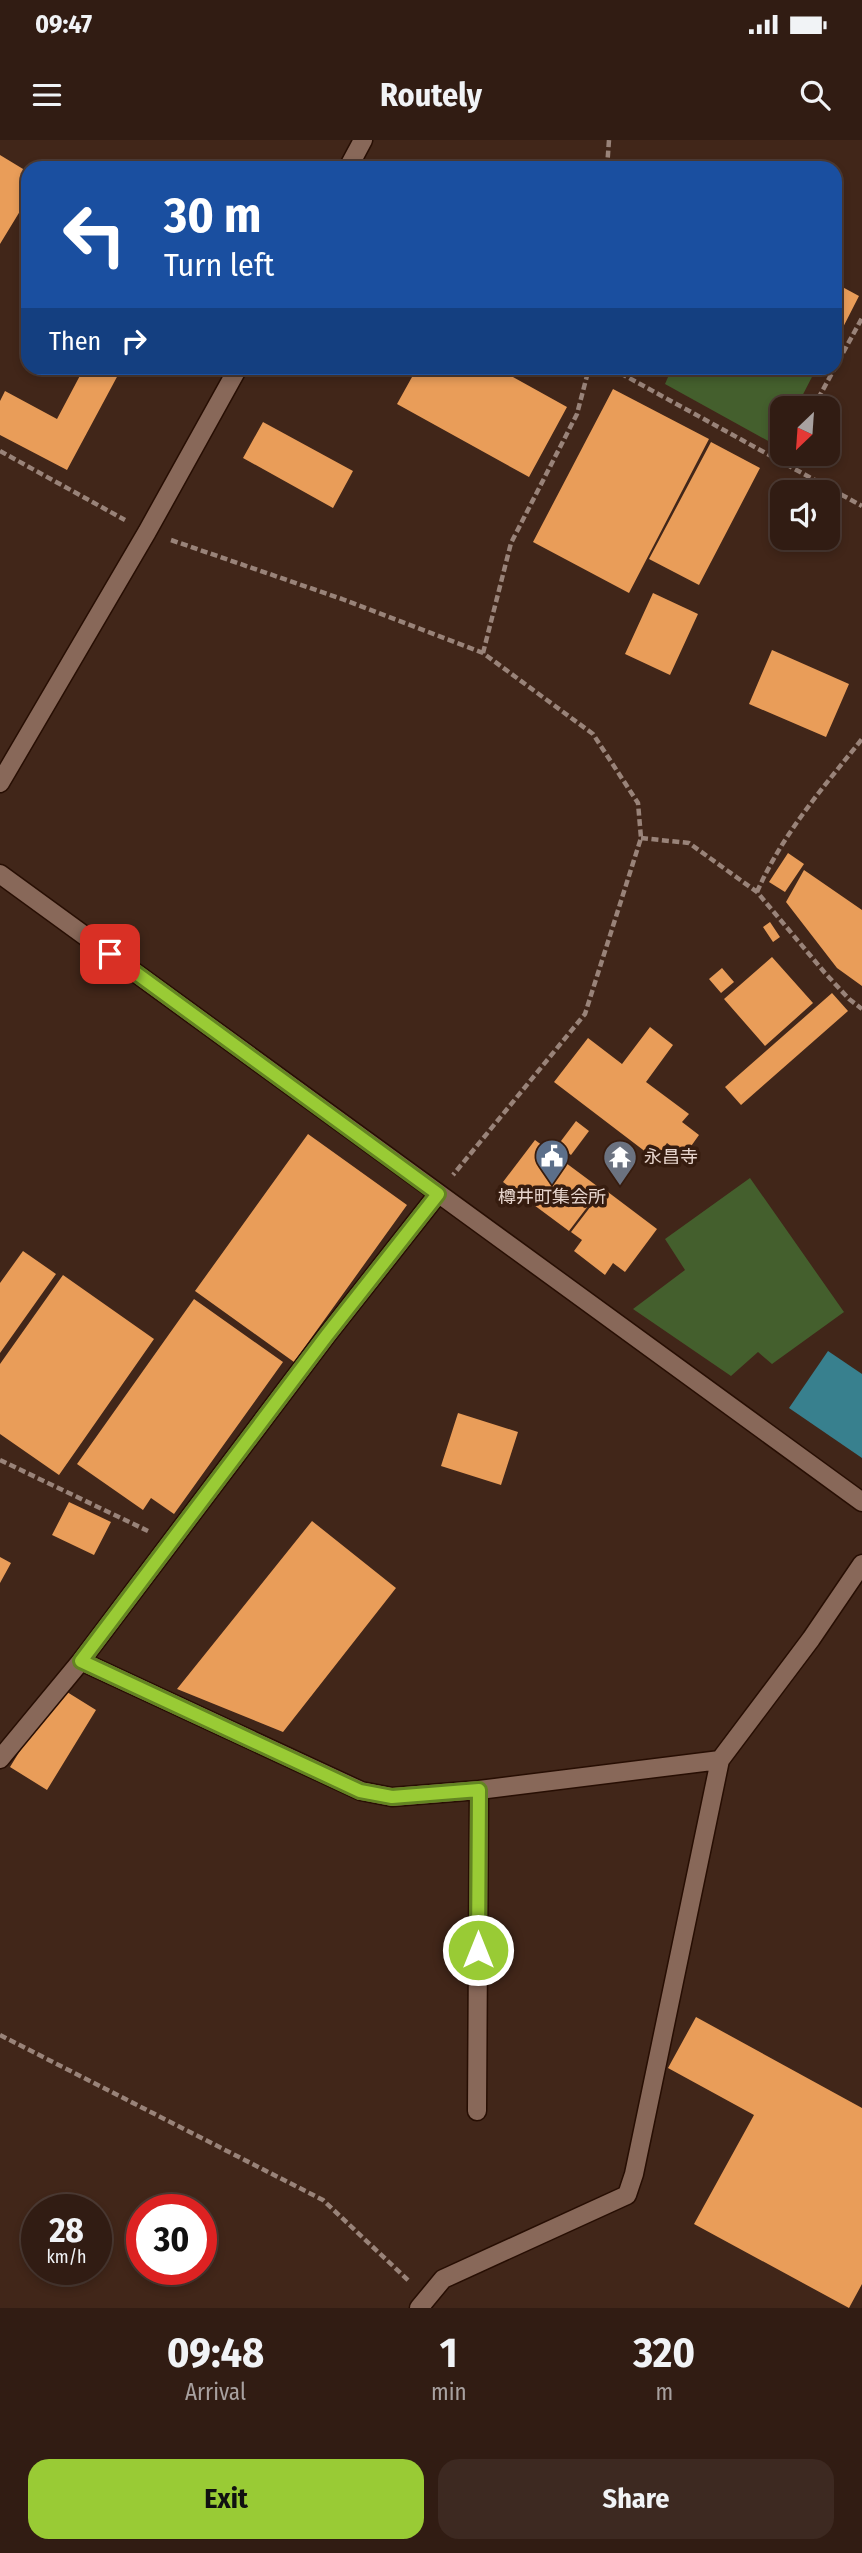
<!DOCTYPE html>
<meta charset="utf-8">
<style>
body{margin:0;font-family:"Fira Sans Condensed","Noto Sans JP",sans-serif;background:#3d2921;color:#f1f3f6;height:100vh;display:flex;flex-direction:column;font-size:26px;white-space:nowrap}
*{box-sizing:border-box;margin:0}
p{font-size:23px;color:#a8a1a0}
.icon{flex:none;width:38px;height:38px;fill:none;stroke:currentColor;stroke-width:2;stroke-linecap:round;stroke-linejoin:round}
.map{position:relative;height:2168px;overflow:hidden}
.drawer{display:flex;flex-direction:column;background:#311c13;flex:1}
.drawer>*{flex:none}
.guide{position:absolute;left:21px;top:21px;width:821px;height:214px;border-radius:21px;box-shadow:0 4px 10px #0003,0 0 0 2px #4c3a33;background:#1a4fa0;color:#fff;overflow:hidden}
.needle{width:46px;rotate:205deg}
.tools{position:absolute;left:770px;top:256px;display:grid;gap:14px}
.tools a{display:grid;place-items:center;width:70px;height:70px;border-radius:14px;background:#311c13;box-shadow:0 4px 10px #0003,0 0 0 2px #4c3a33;font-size:35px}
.speed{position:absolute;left:21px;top:2054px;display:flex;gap:14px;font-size:35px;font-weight:700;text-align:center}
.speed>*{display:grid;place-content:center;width:91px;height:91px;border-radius:50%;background:#311c13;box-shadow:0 4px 10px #0003,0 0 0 2px #4c3a33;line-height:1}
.speed small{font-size:18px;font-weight:400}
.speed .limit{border:10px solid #d22;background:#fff;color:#111}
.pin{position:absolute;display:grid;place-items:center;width:60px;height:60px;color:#fff;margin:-30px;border-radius:14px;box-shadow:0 4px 10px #0006}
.me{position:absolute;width:77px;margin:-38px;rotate:0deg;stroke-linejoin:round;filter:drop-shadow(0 0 5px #0008)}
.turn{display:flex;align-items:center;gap:24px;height:147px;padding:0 28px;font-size:32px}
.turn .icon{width:91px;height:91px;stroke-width:2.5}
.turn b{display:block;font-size:49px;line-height:60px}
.then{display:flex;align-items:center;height:66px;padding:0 28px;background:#0003;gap:14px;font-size:26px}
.eta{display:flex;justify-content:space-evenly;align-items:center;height:119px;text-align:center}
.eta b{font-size:42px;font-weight:700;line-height:49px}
.primary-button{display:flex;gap:14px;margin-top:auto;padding:14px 28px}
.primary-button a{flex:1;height:80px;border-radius:21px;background:#99cb35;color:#111;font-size:28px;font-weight:700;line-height:80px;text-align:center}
.primary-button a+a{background:#3d2921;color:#f1f3f6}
.status{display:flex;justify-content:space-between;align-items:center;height:49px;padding:0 35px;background:#311c13;direction:ltr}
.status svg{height:19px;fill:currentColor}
header{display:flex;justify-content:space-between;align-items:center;height:91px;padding:0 28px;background:#311c13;font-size:32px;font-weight:700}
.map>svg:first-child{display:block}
</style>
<div class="status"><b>09:47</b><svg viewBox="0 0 49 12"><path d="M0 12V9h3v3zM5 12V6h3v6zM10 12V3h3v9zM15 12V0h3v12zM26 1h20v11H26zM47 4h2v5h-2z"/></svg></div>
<header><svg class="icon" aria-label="menu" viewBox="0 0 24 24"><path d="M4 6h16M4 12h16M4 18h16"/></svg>Routely<svg class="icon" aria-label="search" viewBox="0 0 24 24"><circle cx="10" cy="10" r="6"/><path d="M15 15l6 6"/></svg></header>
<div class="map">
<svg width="862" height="2168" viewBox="0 0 862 2168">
<rect width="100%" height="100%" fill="#412619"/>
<path fill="#445f2d" d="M672 228H803L814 233 796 268H782V296L780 300 770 302 665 244Z
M750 1038 844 1172 772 1224 758 1212 731 1236 633 1169 685 1130 665 1099Z"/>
<path fill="#38808e" d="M828 1211 862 1234V1318L789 1268Z"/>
<path fill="#e99d59" d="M0 15 28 32V58L0 104Z
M835 143 859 156 835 203Z
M84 228H104L118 235 67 330 0 295V261L5 251 57 279Z
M417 228H497L567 267 529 337 397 264Z
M613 249 709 299 629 453 533 402Z
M263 282 353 331 333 368 243 318Z
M711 302 760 328 699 445 649 419Z
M653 453 698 474 670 535 625 514Z
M772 510 849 544 826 597 749 564Z
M788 713 804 724 785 752 769 742Z
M804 730 862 770V846L837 828 786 762Z
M770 782 780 797 773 802 763 787Z
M772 817 813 863 765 906 724 859Z
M722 828 734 842 721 853 709 839Z
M832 853 848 871 741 965 725 947Z
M650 887 673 905 646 942 689 974 682 982 699 995 684 1016 667 1003 655 1019 554 942 588 898 622 924Z
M576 981 589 991 571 1015 558 1005Z
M308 994 407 1065 294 1222 195 1151Z
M535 1000 601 1049 569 1091 503 1042Z
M604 1049 657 1089 625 1132 613 1123 605 1135 574 1111 582 1100 571 1092Z
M23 1111 56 1134 0 1213V1143Z
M63 1135 154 1199 59 1335 0 1294V1224Z
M194 1159 283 1222 174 1374 151 1358 143 1370 77 1324Z
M458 1273 518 1292 501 1345 441 1326Z
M69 1362 111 1382 94 1415 52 1395Z
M312 1381 396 1448 283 1592 177 1549Z
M0 1417 11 1423 0 1443Z
M59 1547 96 1570 47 1650 10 1627Z
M696 1877 862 1968V2144L849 2168 694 2084 754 1975 668 1928Z"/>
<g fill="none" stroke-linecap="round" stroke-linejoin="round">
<g stroke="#270e03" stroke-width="21">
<path id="street" d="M81 1521 361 1651 392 1657 479 1650 720 1620
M0 1619 81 1521 327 1195 438 1054
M477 1971 479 1650
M419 2168 443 2139 627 2055 634 2034 720 1620 811 1499 862 1424"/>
</g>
<g stroke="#270e03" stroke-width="21">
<path id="secondary" d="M348 28 363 0
M0 643 147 392 238 228
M0 734 862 1362"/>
</g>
<path stroke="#998379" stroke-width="4.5" stroke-dasharray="7 3.5" stroke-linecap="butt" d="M607 28 609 0
M611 228 862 366
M813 268 862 178
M0 311 125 380
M782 323 788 313
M171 400 342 459 483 513 593 594 638 663 641 698 585 874 453 1035
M483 513 511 403 577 274 589 228
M641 698 689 703 757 752 825 833 849 859 862 869
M757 752C783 693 822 649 862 599
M0 1320 148 1391
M0 1895 323 2060 410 2142"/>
<use href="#street" stroke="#886859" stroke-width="18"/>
<use href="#secondary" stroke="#886859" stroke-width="18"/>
</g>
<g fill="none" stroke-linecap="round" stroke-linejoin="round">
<g stroke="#638422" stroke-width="18">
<path id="route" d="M110 814 438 1054 327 1195 81 1521 360 1651 392 1657 479 1650 478 1810"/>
</g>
<use href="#route" stroke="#99cb35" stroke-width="12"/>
</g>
<defs>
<g id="civic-pin" transform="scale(1.75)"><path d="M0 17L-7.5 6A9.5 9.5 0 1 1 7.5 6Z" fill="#5c6f8a" stroke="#361c0f"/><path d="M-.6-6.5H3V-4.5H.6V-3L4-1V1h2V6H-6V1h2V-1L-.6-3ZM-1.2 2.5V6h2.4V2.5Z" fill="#fff"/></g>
<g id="temple-pin" transform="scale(1.75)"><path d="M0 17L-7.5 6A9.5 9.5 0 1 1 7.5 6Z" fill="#6b7280" stroke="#361c0f"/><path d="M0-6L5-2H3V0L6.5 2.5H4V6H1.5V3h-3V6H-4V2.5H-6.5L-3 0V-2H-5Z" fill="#fff"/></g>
</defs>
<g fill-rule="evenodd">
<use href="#civic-pin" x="552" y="1016"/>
<use href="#temple-pin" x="620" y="1017"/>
</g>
<g text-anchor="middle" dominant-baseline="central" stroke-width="7" stroke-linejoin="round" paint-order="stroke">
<g font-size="18" fill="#e7d5cd" stroke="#361c0f" text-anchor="start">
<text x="644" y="1017">永昌寺</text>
<text x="552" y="1057" text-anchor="middle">樽井町集会所</text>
</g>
</g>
</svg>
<div class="tools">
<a><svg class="needle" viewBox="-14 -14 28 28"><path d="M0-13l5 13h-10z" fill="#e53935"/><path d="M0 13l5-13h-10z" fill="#a8a1a0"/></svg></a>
<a><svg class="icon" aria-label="sound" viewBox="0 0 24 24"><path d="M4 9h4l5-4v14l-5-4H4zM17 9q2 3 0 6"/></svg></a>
</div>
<div class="speed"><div>28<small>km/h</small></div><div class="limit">30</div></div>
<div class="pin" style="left:110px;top:814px;background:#d93025"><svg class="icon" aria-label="arrive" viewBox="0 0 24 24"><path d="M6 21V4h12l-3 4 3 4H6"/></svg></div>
<svg class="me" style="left:478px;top:1810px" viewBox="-20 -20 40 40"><circle r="17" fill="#99cb35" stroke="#fff" stroke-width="3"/><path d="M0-11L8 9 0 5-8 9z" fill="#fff"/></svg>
<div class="guide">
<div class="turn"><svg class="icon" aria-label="left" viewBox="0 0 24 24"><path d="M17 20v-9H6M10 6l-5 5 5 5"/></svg><div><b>30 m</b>Turn left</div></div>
<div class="then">Then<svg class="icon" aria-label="right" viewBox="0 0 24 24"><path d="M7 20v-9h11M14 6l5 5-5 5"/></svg></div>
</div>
</div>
<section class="drawer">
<div class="eta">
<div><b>09:48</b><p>Arrival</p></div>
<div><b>1</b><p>min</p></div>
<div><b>320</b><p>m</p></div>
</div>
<div class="primary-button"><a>Exit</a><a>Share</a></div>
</section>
